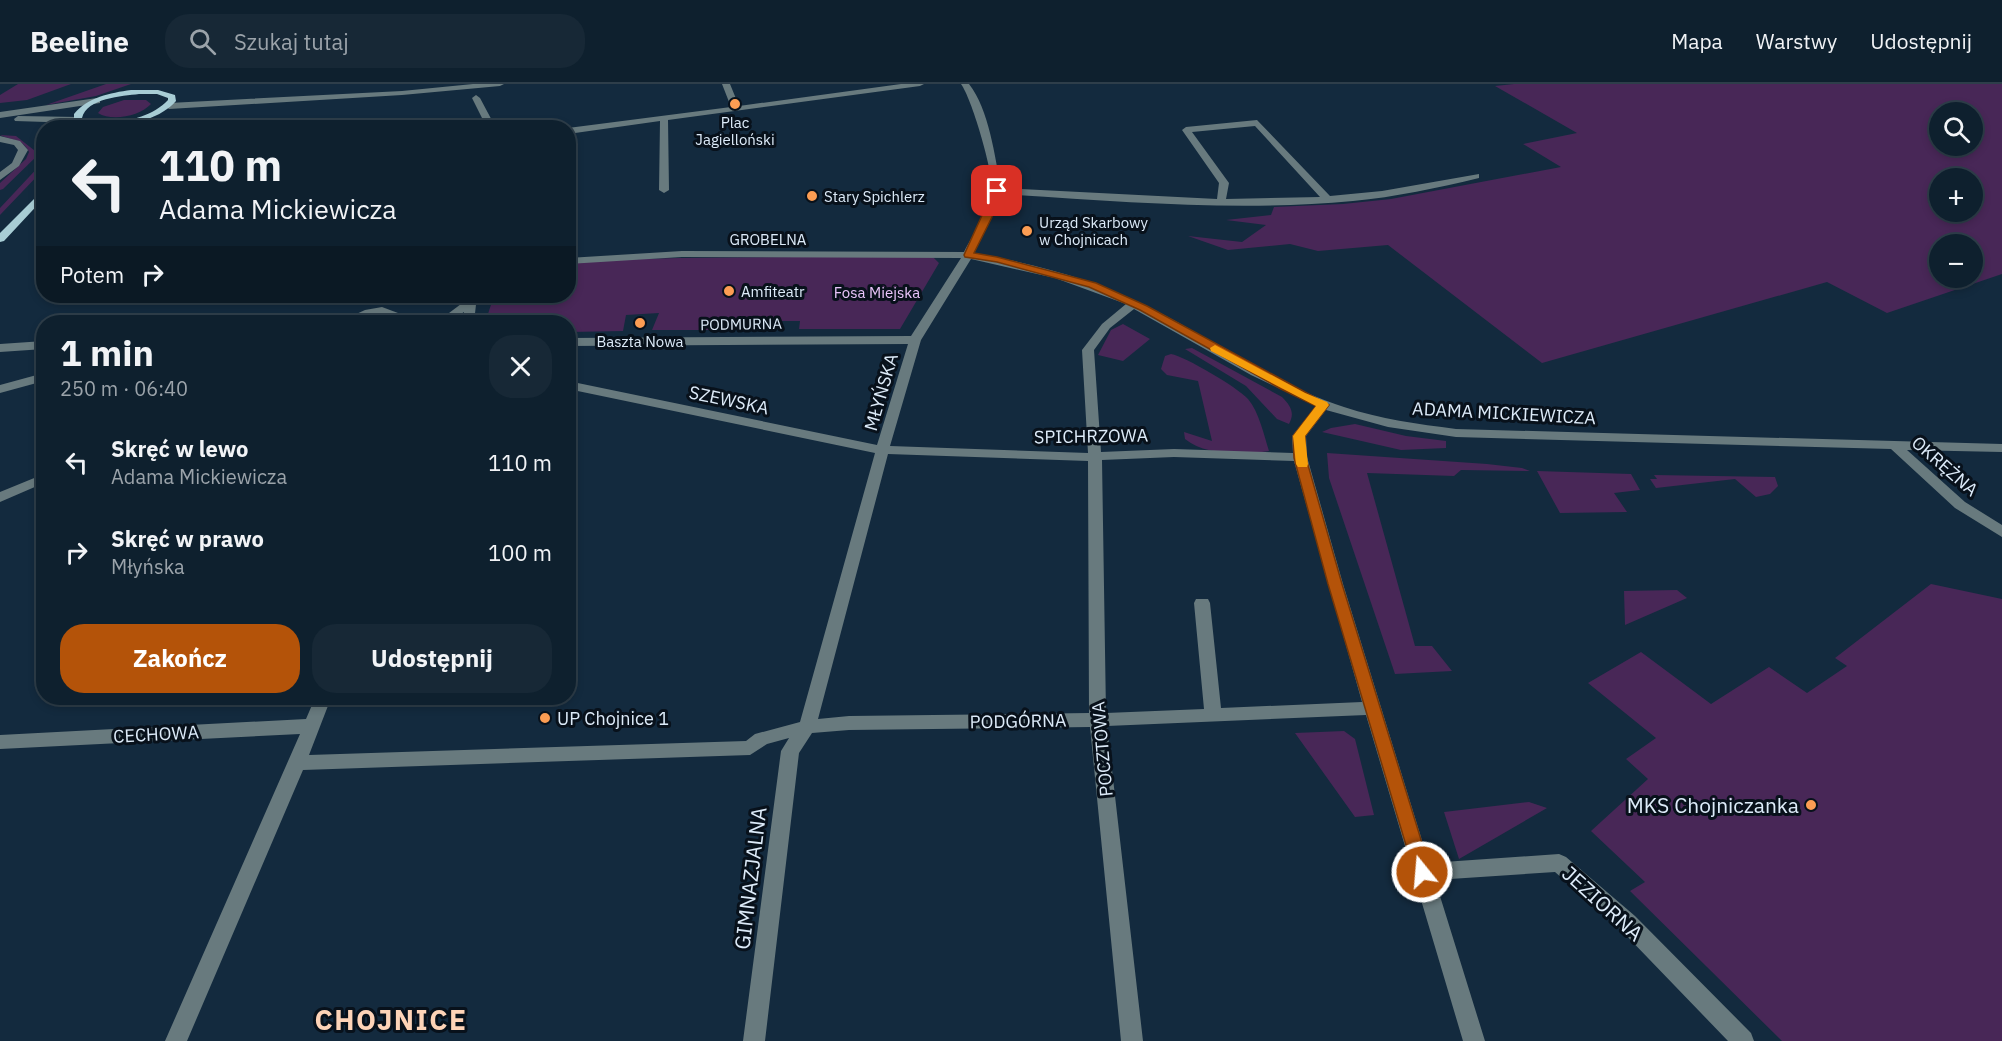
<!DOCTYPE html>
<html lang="pl">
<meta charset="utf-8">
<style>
body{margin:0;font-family:"IBM Plex Sans",sans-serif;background:#172836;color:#f1f3f6;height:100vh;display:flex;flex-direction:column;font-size:22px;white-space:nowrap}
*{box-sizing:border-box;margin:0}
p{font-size:20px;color:#9ba3aa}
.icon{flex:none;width:33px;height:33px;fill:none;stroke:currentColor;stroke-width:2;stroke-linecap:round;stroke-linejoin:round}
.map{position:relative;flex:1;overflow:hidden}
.panel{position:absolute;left:36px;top:231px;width:540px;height:390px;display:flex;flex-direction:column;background:#0e202e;border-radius:24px;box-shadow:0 3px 9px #0003,0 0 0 2px #2e3e4a}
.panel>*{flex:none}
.top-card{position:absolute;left:36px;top:36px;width:540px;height:183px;border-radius:24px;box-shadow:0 3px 9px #0003,0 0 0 2px #2e3e4a;background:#0e202e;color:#f1f3f6;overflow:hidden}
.tools{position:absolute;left:1929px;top:18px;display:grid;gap:12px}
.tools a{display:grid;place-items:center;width:54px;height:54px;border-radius:50%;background:#0e202e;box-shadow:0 3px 9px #0003,0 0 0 2px #2e3e4a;font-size:30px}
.pin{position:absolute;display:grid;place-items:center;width:51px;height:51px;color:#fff;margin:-26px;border-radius:12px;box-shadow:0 3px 9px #0006}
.me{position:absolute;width:66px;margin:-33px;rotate:343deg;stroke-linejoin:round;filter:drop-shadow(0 0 4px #0008)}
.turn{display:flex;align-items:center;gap:21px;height:126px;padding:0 24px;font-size:27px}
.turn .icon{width:78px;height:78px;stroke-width:2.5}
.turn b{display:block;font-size:42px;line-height:51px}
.then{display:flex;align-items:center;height:57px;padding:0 24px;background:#0003;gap:12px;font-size:22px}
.round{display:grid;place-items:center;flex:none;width:63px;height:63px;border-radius:24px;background:#172836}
.headline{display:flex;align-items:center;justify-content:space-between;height:102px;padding:0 24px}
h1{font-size:36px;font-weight:800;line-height:45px}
.action{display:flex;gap:12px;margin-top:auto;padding:12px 24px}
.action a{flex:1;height:69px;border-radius:24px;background:#b45309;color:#fff;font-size:24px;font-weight:800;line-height:69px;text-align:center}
.action a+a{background:#172836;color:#f1f3f6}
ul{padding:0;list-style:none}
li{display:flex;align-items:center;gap:18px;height:90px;padding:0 24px}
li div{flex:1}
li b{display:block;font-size:22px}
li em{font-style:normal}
header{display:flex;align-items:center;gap:36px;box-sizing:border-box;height:84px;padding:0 30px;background:#0e202e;border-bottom:2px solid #2e3e4a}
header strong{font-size:28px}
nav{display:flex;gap:33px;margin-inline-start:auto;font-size:21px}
.search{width:420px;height:54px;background:#172836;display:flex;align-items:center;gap:15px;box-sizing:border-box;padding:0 21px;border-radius:24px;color:#9ba3aa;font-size:22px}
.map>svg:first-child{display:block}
</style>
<header>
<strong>Beeline</strong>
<div class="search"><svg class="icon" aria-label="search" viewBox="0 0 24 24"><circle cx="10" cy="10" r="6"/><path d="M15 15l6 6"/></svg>Szukaj tutaj</div>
<nav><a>Mapa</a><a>Warstwy</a><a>Udostępnij</a></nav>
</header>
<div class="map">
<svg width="2002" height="957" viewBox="0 0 2002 957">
<rect width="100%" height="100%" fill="#132a3e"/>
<path fill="#482757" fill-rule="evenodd" d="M18 0H71L27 16 0 19V11Z
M106 0H131L96 12 46 21Z
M1514 0H2002V190L1887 229 1827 198 1542 279 1388 161 1318 167 1290 160 1228 166 1188 152 1242 158 1266 141 1226 136 1271 131 1274 123 1343 120 1391 115 1561 83 1523 60 1577 49 1495 2ZM1940 28H1972V62H1940ZM1940 94H1972V128H1940ZM1940 160H1972V194H1940Z
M124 16H146L151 20C140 32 112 38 98 29L103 23Z
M0 51 16 52 39 70 3 105 0 106V99L26 75 29 68C23 54 9 56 0 51Z
M43 78V86L0 131V124Z
M932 172 939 179 900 245H799L800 237H764L761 246H652L659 229 626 231 623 247 569 248 568 238H485C489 229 490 221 495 212H568L569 180 604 176 680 174Z
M1123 240 1150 255 1123 277 1098 271 1111 246Z
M1192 264 1282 313C1291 322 1295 329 1289 340L1277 335 1246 302 1185 265Z
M1171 270C1186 273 1237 303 1248 315 1259 328 1264 351 1269 367 1244 371 1206 372 1185 355L1184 348 1212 357 1198 297 1167 291 1161 285 1165 272Z
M1355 340 1406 352 1446 357V364L1401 366 1322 348 1331 344Z
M1327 369 1487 380 1522 384 1530 387 1461 386 1454 392 1367 389 1415 562H1432L1452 587 1395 590 1329 394Z
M1537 387 1631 390 1640 406 1614 409 1627 428 1560 429Z
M1654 391 1775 393 1778 402 1770 410 1756 413 1735 395 1656 404 1650 395H1657Z
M1931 500 2002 515V957H1782L1630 807 1645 798 1591 747 1648 695 1626 675 1656 654 1588 599 1641 568 1711 620 1769 583 1807 609 1847 582 1835 574Z
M1677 506 1687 514 1625 541 1624 507Z
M1344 647 1355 655 1374 731 1355 733 1295 649Z
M1529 718 1547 724 1459 775 1444 728Z"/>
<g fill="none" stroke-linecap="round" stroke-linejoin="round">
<path fill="#687a7e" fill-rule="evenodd" d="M473 0H504L500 2 402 11 169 25 165 22 169 19 402 7Z
M722 0H730L739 22 901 0H924L920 2 668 36 669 106 664 109 659 106 660 37 568 50V44L731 23Z
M961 0H969C989 25 995 73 1001 104L1217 115 1219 99 1182 46 1186 43 1257 36 1330 112 1382 107 1479 90V94C1438 104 1395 113 1353 117 1236 128 1117 117 1001 110L974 169C1035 180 1094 195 1149 223 1214 256 1274 300 1344 323 1380 335 1418 340 1456 345L2002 360V368L1907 366 1965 418 2002 441V453L1955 424 1891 365 1456 353 1388 343 1326 326 1306 352 1307 373 1343 500 1429 779 1559 770 1566 773 1635 832 1751 949 1754 957H1728L1621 846 1555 788 1435 796 1485 957H1463L1366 631 1107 642 1143 957H1121L1090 643 849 646 812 649 799 669 765 957H743L781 667 789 654 767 660 750 671 303 686 187 957H165L300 650 0 665V651L306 635 315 614H331L309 671 746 657 755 650 800 638 875 369 568 305V297L877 361 908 260 568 262V254L911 252 961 174 682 173 568 180V174L682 167 964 168C973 150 989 128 992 108 994 90 972 15 961 0ZM1255 42 1320 113 1226 115 1229 99 1192 48ZM971 175 1055 194 1126 220 1102 240 1082 266 1088 369 890 362 921 256ZM1134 225 1251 291 1316 322 1292 352 1293 369 1174 365 1101 368 1094 266 1110 244ZM888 370 1088 377 1089 629 849 632 818 635ZM1174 373 1294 377 1362 618 1221 624 1210 519 1208 515H1196L1194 519 1204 625 1106 629 1102 376Z
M476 11 480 14 496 44H487L472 14Z
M97 14 100 15V19L0 34V28Z
M18 32 78 33 82 36 78 39 15 37 14 35Z
M0 52 20 57 28 66 19 82 0 96V88L12 79 18 66 14 61 0 58Z
M466 212H477L474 238H464V228L449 238H437L465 217Z
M382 223 398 229 401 234 399 236 385 238 389 233 382 229 357 238H339L365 226Z
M44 257V265L0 268V260Z
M44 289V297L0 309V301Z
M44 390V399L0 418V408Z"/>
<path fill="#a8cdd5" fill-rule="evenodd" d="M131 6H158L175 11 176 17C158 39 98 53 74 36V30C88 13 110 9 131 6ZM139 10H157L168 14V16C148 37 109 43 82 34 87 14 122 12 139 10Z
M44 105V114L4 157 0 158V149Z"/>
</g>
<path fill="#b45309" stroke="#753606" stroke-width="1.5" d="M994 105 1001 107 992 133 974 169 997 173 1096 199 1147 222 1329 321 1305 352 1306 374 1342 500 1431 788 1429 794 1422 796 1416 794 1414 788 1328 500 1294 374 1293 352 1316 322 1281 305 1140 226 1089 203 997 178 965 173 964 171Z"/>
<path fill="#f59e0b" d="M1215 261 1305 309 1327 318 1329 321 1305 352 1308 380 1307 383H1298L1296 380 1293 352 1316 322 1211 267 1210 264Z"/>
<g fill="#fc9d53" stroke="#08111b" stroke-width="2">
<circle cx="735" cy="20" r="6"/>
<circle cx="812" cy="112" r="6"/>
<circle cx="1027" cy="147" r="6"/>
<circle cx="729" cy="207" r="6"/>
<circle cx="640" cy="239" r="6"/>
<circle cx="545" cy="634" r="6"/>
<circle cx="1811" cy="721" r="6"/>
</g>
<g text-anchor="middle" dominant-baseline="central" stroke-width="6" stroke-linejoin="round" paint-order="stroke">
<g font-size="15" fill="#ddebf9" stroke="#08111b" text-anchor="start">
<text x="735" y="38" text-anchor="middle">Plac<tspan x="735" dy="17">Jagielloński</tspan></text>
<text x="824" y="112">Stary Spichlerz</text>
<text x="1039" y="138">Urząd Skarbowy<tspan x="1039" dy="17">w Chojnicach</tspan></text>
<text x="741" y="207">Amfiteatr</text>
<text x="640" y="257" text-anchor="middle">Baszta Nowa</text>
</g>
<g font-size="15" fill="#ddebf9" stroke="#08111b">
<text x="768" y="155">GROBELNA</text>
<text transform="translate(741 240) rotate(-1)">PODMURNA</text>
</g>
<g font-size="15" fill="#eac5fb" stroke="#08111b">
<text x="877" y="208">Fosa Miejska</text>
</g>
<g font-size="18" fill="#ddebf9" stroke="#08111b">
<text transform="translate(881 308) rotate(-74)">MŁYŃSKA</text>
<text transform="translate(729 316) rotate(12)">SZEWSKA</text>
<text transform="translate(1504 329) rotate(3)">ADAMA MICKIEWICZA</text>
<text transform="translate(1091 352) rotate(-1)">SPICHRZOWA</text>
<text transform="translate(1945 382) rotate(41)">OKRĘŻNA</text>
<text transform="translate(1018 637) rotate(-1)">PODGÓRNA</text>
<text transform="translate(156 650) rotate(-3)">CECHOWA</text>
<text transform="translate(1102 665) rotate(-95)">POCZTOWA</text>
</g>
<g font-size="18" fill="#ddebf9" stroke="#08111b" text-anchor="start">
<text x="557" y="634">UP Chojnice 1</text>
</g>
<g font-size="21" fill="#ddebf9" stroke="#08111b" text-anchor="end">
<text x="1799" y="721">MKS Chojniczanka</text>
</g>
<g font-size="21" fill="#ddebf9" stroke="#08111b">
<text transform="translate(750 794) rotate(-83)">GIMNAZJALNA</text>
<text transform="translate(1603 819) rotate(42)">JEZIORNA</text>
</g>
<g font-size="28" font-weight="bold" letter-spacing="1.5" fill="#fdd3b7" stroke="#08111b">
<text x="391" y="935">CHOJNICE</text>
</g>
</g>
</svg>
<div class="tools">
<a><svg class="icon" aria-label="search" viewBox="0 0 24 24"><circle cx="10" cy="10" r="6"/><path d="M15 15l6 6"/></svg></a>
<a>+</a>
<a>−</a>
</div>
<div class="pin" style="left:997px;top:107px;background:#d93025"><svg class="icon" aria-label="arrive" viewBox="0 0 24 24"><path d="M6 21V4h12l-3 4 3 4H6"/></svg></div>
<svg class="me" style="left:1422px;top:788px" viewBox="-20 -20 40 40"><circle r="17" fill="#b45309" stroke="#fff" stroke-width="3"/><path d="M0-11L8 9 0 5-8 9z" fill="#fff"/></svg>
<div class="top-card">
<div class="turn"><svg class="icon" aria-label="left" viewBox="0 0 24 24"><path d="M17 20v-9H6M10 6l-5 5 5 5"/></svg><div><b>110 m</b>Adama Mickiewicza</div></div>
<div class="then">Potem<svg class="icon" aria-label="right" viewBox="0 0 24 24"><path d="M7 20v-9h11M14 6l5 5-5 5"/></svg></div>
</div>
<section class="panel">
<div class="headline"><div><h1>1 min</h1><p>250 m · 06:40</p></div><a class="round"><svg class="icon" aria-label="close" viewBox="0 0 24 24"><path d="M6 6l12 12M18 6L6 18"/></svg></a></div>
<ul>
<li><svg class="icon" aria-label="left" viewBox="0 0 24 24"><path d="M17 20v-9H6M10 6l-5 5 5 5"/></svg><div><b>Skręć w lewo</b><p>Adama Mickiewicza</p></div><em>110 m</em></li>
<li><svg class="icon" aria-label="right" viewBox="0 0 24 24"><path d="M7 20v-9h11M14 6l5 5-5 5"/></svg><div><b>Skręć w prawo</b><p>Młyńska</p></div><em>100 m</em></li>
</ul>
<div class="action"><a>Zakończ</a><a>Udostępnij</a></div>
</section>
</div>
